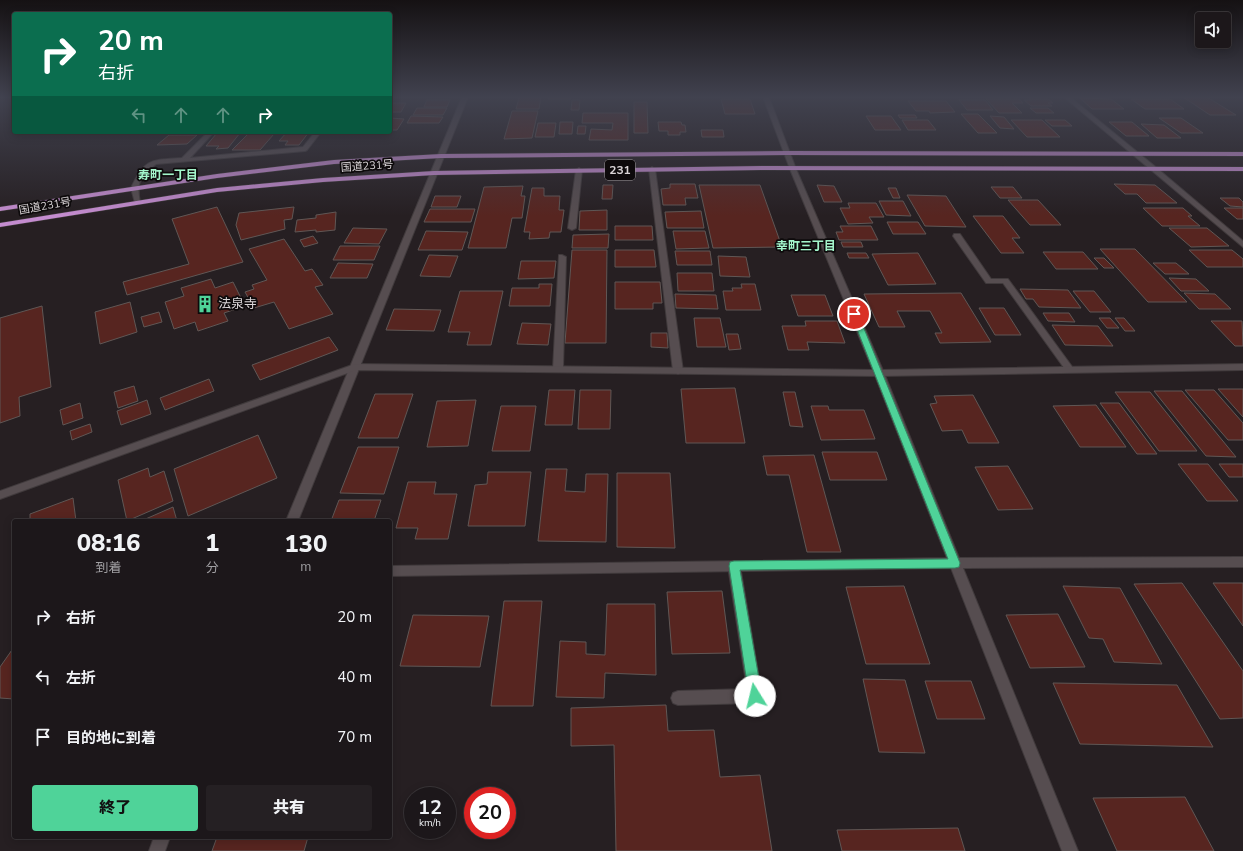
<!DOCTYPE html>
<html lang="ja">
<meta charset="utf-8">
<style>
body{margin:0;font-family:"Nunito Sans","Noto Sans JP",sans-serif;background:#252023;color:#f1f3f6;height:100vh;display:flex;flex-direction:column;font-size:15px;white-space:nowrap}
*{box-sizing:border-box;margin:0}
p{font-size:13px;color:#a09fa2}
.icon{flex:none;width:22px;height:22px;fill:none;stroke:currentColor;stroke-width:2;stroke-linecap:round;stroke-linejoin:round}
.map{position:relative;flex:1;overflow:hidden}
.drawer{position:absolute;left:12px;top:519px;width:380px;height:320px;display:flex;flex-direction:column;background:#1c171a;border-radius:4px;box-shadow:0 2px 10px #0003,0 0 0 1px #3a3639}
.drawer>*{flex:none}
.guide{position:absolute;left:12px;top:12px;width:380px;height:122px;border-radius:4px;box-shadow:0 2px 10px #0003,0 0 0 1px #3a3639;background:#0b6e4f;color:#fff;overflow:hidden}
.buttons{position:absolute;left:1195px;top:12px;display:grid;gap:8px}
.buttons a{display:grid;place-items:center;width:36px;height:36px;border-radius:4px;background:#1c171a;box-shadow:0 2px 10px #0003,0 0 0 1px #3a3639;font-size:20px}
.speed{position:absolute;left:404px;top:787px;display:flex;gap:8px;font-size:20px;font-weight:700;text-align:center}
.speed>*{display:grid;place-content:center;width:52px;height:52px;border-radius:50%;background:#1c171a;box-shadow:0 2px 10px #0003,0 0 0 1px #3a3639;line-height:1}
.speed small{font-size:10px;font-weight:400}
.speed .limit{border:6px solid #d22;background:#fff;color:#111}
.pin{position:absolute;display:grid;place-items:center;width:34px;height:34px;color:#fff;margin:-17px;border:2px solid #fff;border-radius:50%;box-shadow:0 1px 4px #0007}
.me{position:absolute;width:44px;margin:-22px;rotate:351deg;stroke-linejoin:round;filter:drop-shadow(0 0 3px #0008)}
.turn{display:flex;align-items:center;gap:14px;height:84px;padding:0 20px;font-size:18px}
.turn .icon{width:52px;height:52px;stroke-width:2.5}
.turn b{display:block;font-size:28px;line-height:34px}
.lanes{display:flex;align-items:center;height:38px;padding:0 20px;background:#0003;justify-content:center;gap:20px;direction:ltr}
.lanes .off{opacity:.35}
.eta{display:flex;justify-content:space-evenly;align-items:center;height:68px;text-align:center}
.eta b{font-size:24px;font-weight:800;line-height:28px}
.button{display:flex;gap:8px;margin-top:auto;padding:8px 20px}
.button a{flex:1;height:46px;border-radius:4px;background:#4fd399;color:#111;font-size:16px;font-weight:800;line-height:46px;text-align:center}
.button a+a{background:#252023;color:#f1f3f6}
ul{padding:0;list-style:none}
li{display:flex;align-items:center;gap:12px;height:60px;padding:0 20px}
li div{flex:1}
li b{display:block;font-size:15px}
li em{font-style:normal}
.map>svg:first-child{display:block}
</style>
<div class="map">
<svg width="1243" height="851" viewBox="0 0 1243 851">
<rect width="100%" height="100%" fill="#261f22"/>
<path fill="#572520" stroke="#605755" d="M514 97H541L539 109H516L519 98Z
M548 97H571V99H548Z
M1183 97H1207L1236 115H1210Z
M1080 98 1111 99 1124 109H1092Z
M721 99H750L755 114H725Z
M986 99H1019L1023 103H1012L1022 113H999Z
M1029 99H1048L1053 103H1048L1052 106H1031L1024 100H1031Z
M1131 99H1170L1184 109H1145Z
M427 100H450L447 107H424Z
M572 100H580L579 110H571Z
M959 100H985L993 110H967Z
M908 101H946L955 112 930 113 929 111H916Z
M634 102H647L648 133H634Z
M390 103H406L401 112H390Z
M417 108H447L443 115H413Z
M1030 108H1048L1054 113H1036Z
M512 111H538L532 138 504 139Z
M583 113H628V140H589L591 129 612 130 613 123H582Z
M961 114H978L997 133H978Z
M898 115H915L917 118H900Z
M411 116 443 117 439 123H407Z
M866 116H891L901 130H875Z
M990 116 1004 117 1014 129 1000 128Z
M390 118 404 119 397 130H390Z
M1159 118H1181L1203 133H1181Z
M902 120H928L936 130H908Z
M1011 120H1042L1060 137H1027Z
M1045 120H1065L1072 126H1052Z
M560 122H573L572 134H559Z
M658 122H681L682 125H685L686 132H680V135H668V131H659Z
M1109 122H1132L1149 136H1126Z
M538 123H556L554 137H535Z
M1141 124 1164 125 1181 138H1157Z
M578 126H586L585 134H577Z
M701 130H723L724 137H702Z
M287 132H309L299 145H285L288 141H279Z
M217 133H240L228 148 216 149 219 146H206Z
M248 134H274L260 150H232Z
M169 135H197L187 144 157 145Z
M670 184H695L698 198H685L686 205H663L661 189 670 188Z
M1114 184 1155 185 1177 203H1146L1137 194H1125Z
M603 185H613L612 199H602Z
M699 185H760L782 247 713 248Z
M817 185 834 186 842 202H824Z
M523 186 521 196H525L522 218H512L506 248H468L484 187Z
M991 187H1013L1022 198H1000Z
M532 188H544V196H560L559 210H564L561 232H550L549 238 529 239 530 232H524Z
M888 188H896L900 198H893Z
M907 195 946 196 966 227 925 226Z
M435 196H461L457 207H431Z
M1220 198H1239L1243 202V207L1230 206Z
M1008 200H1038L1061 225H1030Z
M879 201H903L911 216 886 215Z
M848 203H876L884 217H869L873 223 848 224 840 208H850Z
M217 207 243 262 127 295 123 282 189 264 172 219Z
M294 207 292 219 284 220 285 229 241 240 236 225 239 213Z
M1143 208H1183L1192 216H1188L1200 226H1162Z
M1224 208H1243V219H1237Z
M430 209H475L471 222H424Z
M607 210V230H579L580 211Z
M701 211 704 228H667L665 212Z
M336 212 335 230 316 232V230L295 232 297 220 316 218V215Z
M973 216H1003L1020 238H1012L1024 253H1001Z
M887 222H918L926 234H893Z
M615 226H652L653 240H615Z
M840 226H871L878 240H839L836 232H843Z
M353 228 387 229 379 244 344 243Z
M1169 228H1207L1229 246 1191 247Z
M426 231 468 232 462 250H418Z
M673 231H705L709 248 676 249Z
M609 234 608 248H572L573 235Z
M313 236 318 243 304 247 300 240Z
M284 239 305 271 312 269 323 285 315 287 333 314 289 329 274 302 254 308 245 292 254 289 252 285 267 280 249 249Z
M841 242H861L863 247H843Z
M340 246H380L374 260H333Z
M1100 249H1135L1187 302H1148Z
M572 250H607L606 343H565Z
M615 250H654L656 267H615Z
M1189 250H1232L1243 259V267H1207Z
M675 251H710L712 265H677Z
M1043 252H1083L1098 269H1056Z
M847 253H866L869 258H849Z
M918 253 936 284 888 285 872 254Z
M429 255 458 256 450 277 420 276Z
M718 256 746 257 750 277 720 276Z
M1094 258H1104L1114 268H1104Z
M521 261H556L554 278 518 279Z
M338 263 373 264 367 278H330Z
M1153 263H1176L1189 274H1165Z
M677 273H712L714 291H678Z
M1169 278 1196 279 1209 291H1181Z
M211 279 215 288 233 282 245 306 224 313 228 321 198 331 195 322 174 329 165 302 184 296 181 288Z
M615 282H660L662 303H653V309H615Z
M539 284H552L550 306H509L512 288H539Z
M741 284H755L761 310H726L723 291H733L732 288H742Z
M1020 289 1068 290 1081 308 1039 307 1033 299H1026Z
M460 291H503L491 345H467L470 332H448Z
M1073 291H1094L1111 312H1090Z
M961 293 991 342 940 343 935 333H942L930 311H897L905 327H879L864 294Z
M1184 293 1215 294 1231 309H1199Z
M675 294 716 295 718 309 676 308Z
M791 295H825L833 316H798Z
M130 302 137 332 100 344 95 312Z
M42 306 51 387 19 397 20 416 0 423V318Z
M979 308H1004L1021 335H995Z
M394 309 441 310 434 331 386 330Z
M159 312 162 322 144 327 141 317Z
M1043 313H1069L1075 322 1048 321Z
M694 318H720L726 347H697Z
M1099 318H1110L1119 328H1107Z
M1115 318H1124L1135 331H1125Z
M805 321H837L845 343 807 342 809 350H788L782 326H806Z
M1211 321H1242L1243 346H1235Z
M522 323 551 324 548 345 517 344Z
M1052 325 1098 326 1113 346 1065 345Z
M651 333H667L668 348 651 347Z
M726 334H738L741 349 729 350Z
M329 337 338 350 260 380 252 365Z
M209 379 214 391 165 410 160 398Z
M134 386 138 401 118 408 114 392Z
M735 388 745 443H686L681 389Z
M1218 389H1243V417Z
M549 390H575L572 425H545Z
M580 390H611L610 429H578Z
M1185 390H1214L1243 423V440H1228Z
M1154 391H1182L1236 457 1206 456Z
M783 392H795L803 427 790 426Z
M1115 392H1150L1197 451H1159Z
M375 394H413L398 438H358Z
M973 395 999 443H968L962 430 942 431 930 404 937 403 934 396Z
M147 400 151 414 121 425 117 411Z
M476 400 468 446 427 447 437 401Z
M80 403 83 418 63 425 60 410Z
M1100 403H1119L1157 454H1137Z
M1096 405 1126 447H1080L1053 406Z
M501 406H536L530 451H492Z
M811 406H828L829 410H864L875 439 821 440Z
M90 424 92 432 72 440 70 431Z
M258 435 277 478 188 516 174 469Z
M358 447H399L384 494 340 493Z
M822 452H877L887 480H830Z
M814 455 841 552H807L789 475H767L763 456Z
M1178 464H1208L1238 501H1207Z
M1219 464H1243V477H1229Z
M1008 466 1033 509 998 510 975 467Z
M148 468 150 477 164 471 173 501 127 521 118 480Z
M546 469H567L565 491 585 492 586 474H608L606 542 538 541Z
M488 472H531L525 526H468L475 485 487 484Z
M617 473H670L675 548 617 547Z
M408 482H436L434 494H457L448 539H415L418 528H396Z
M73 498 76 521H30V514Z
M339 500H381L374 521H331Z
M173 507 177 521H141Z
M1182 583 1243 671V718L1220 719 1134 584Z
M1213 583H1243V626Z
M904 586 930 664H866L846 587Z
M1063 586 1120 588 1162 664 1114 662 1103 639 1089 638Z
M722 591 730 653 672 654 667 592Z
M504 601H542L533 706H491Z
M607 604H655L656 675 605 673 604 698 556 697 560 641 586 642V654L605 655Z
M1058 614 1085 667 1030 668 1006 615Z
M413 615 489 616 480 667 400 666Z
M14 647V699L0 698V667Z
M863 679 905 680 925 753 879 752Z
M925 681H971L985 719H937Z
M1053 683 1177 685 1213 747 1080 744Z
M666 705 668 731 714 730 720 777 760 775 772 851H616L614 745 571 746V708Z
M1185 797 1214 851H1117L1093 798Z
M958 828 965 851H842L837 830Z
M217 837H308L304 851H212Z"/>
<g fill="none" stroke-linecap="round" stroke-linejoin="round">
<g stroke="#403a3c" stroke-width="2">
<path id="service" d="M208 132H214L190 158 303 147 315 132H321L307 150 305 151 156 164C140 177 136 181 140 202L135 203 131 188C145 158 151 160 182 158Z
M652 167 655 169 683 371 678 374 673 371 649 169Z
M579 168 582 170 576 228 572 230 568 228 576 170Z
M954 234H960L991 279H1008L1073 368 1075 370 1073 372H1067L1003 283H986L953 236Z
M559 255H562L566 257 563 369 558 372 553 369Z
M734 561 738 562 740 566 762 696 760 701 755 703 678 705 673 703 671 698 673 693 678 691 747 689 728 566 730 562Z"/>
</g>
<g stroke="#403a3c" stroke-width="2">
<path id="minor" d="M462 97H468L298 521H286Z
M763 97H769L796 169 884 373 959 558 1243 557V567L963 568 1078 851H1062L951 568 390 576V566L947 558 874 373 790 169Z
M1064 97H1070L1158 169 1243 241V247Z
M154 837H170L165 851H149Z"/>
</g>
<g stroke="#403a3c" stroke-width="2">
<path id="tertiary" d="M355 364 879 370 1243 364V370L879 376 356 370 0 499V491Z"/>
</g>
<g stroke="#403a3c" stroke-width="1">
<path id="trunk" d="M787 151 1243 152V156L787 155 441 158 334 164 217 178 0 211V207L217 174 334 160 441 154Z
M761 166 1243 167V171L761 170 434 175 323 182 217 192 0 227V223L217 188 323 178 434 171Z"/>
</g>
<use href="#service" fill="#564d50" fill-rule="evenodd"/>
<use href="#minor" fill="#564d50" fill-rule="evenodd"/>
<use href="#tertiary" fill="#564d50" fill-rule="evenodd"/>
<use href="#trunk" fill="#c48ccf" fill-rule="evenodd"/>
</g>
<linearGradient id="sky" x2="0" y2="1"><stop stop-color="#151113"/><stop offset="0.45" stop-color="#41424f"/><stop offset="1" stop-color="#41424f" stop-opacity="0"/></linearGradient>
<rect width="1243" height="216" fill="url(#sky)"/>
<path fill="#4fd399" stroke="#338963" d="M854 312 858 314 960 563 959 567 955 568 740 570 762 696 760 700 755 702 751 700 749 696 729 566 730 562 734 561 948 559 851 314Z"/>
<defs>
<g id="building-bare" transform="scale(1.38)"><path d="M-4-6H4V6H1V3H-1V6H-4ZM-2.5-4.3h1.7v1.8h-1.7ZM.8-4.3h1.7v1.8H.8ZM-2.5-1h1.7V.8h-1.7ZM.8-1h1.7V.8H.8Z" fill="#4fd399" stroke="#0d0a0b" stroke-width="2.5" paint-order="stroke"/></g>
</defs>
<g fill-rule="evenodd">
<use href="#building-bare" x="205" y="304"/>
</g>
<g text-anchor="middle" dominant-baseline="central" stroke-width="3.5" stroke-linejoin="round" paint-order="stroke">
<g font-size="11" fill="#dad5d7" stroke="#0d0a0b">
<text transform="translate(367 166) rotate(-4)">国道231号</text>
<text transform="translate(45 206) rotate(-10)">国道231号</text>
</g>
<rect fill="#0d0a0b" stroke="#9c989a" stroke-width="1" x="605" y="160" width="30" height="20" rx="3"/>
<g font-size="12" font-weight="bold" fill="#dad5d7">
<text x="620" y="170">231</text>
</g>
<g font-size="12" font-weight="bold" fill="#a3f5cb" stroke="#0d0a0b">
<text x="168" y="175">寿町一丁目</text>
<text x="806" y="246">幸町三丁目</text>
</g>
<g font-size="13" fill="#dad5d7" stroke="#0d0a0b" text-anchor="start">
<text x="218" y="304">法泉寺</text>
</g>
</g>
</svg>
<div class="buttons">
<a><svg class="icon" aria-label="sound" viewBox="0 0 24 24"><path d="M4 9h4l5-4v14l-5-4H4zM17 9q2 3 0 6"/></svg></a>
</div>
<div class="speed"><div>12<small>km/h</small></div><div class="limit">20</div></div>
<div class="pin" style="left:854px;top:314px;background:#d93025"><svg class="icon" aria-label="arrive" viewBox="0 0 24 24"><path d="M6 21V4h12l-3 4 3 4H6"/></svg></div>
<svg class="me" style="left:755px;top:696px" viewBox="-20 -20 40 40"><circle r="19" fill="#fff"/><path d="M0-13L10 11 0 6-10 11z" fill="#4fd399"/></svg>
<div class="guide">
<div class="turn"><svg class="icon" aria-label="right" viewBox="0 0 24 24"><path d="M7 20v-9h11M14 6l5 5-5 5"/></svg><div><b>20 m</b>右折</div></div>
<div class="lanes"><svg class="icon off" aria-label="left" viewBox="0 0 24 24"><path d="M17 20v-9H6M10 6l-5 5 5 5"/></svg><svg class="icon off" aria-label="ahead" viewBox="0 0 24 24"><path d="M12 20V5M6 11l6-6 6 6"/></svg><svg class="icon off" aria-label="ahead" viewBox="0 0 24 24"><path d="M12 20V5M6 11l6-6 6 6"/></svg><svg class="icon" aria-label="right" viewBox="0 0 24 24"><path d="M7 20v-9h11M14 6l5 5-5 5"/></svg></div>
</div>
<section class="drawer">
<div class="eta">
<div><b>08:16</b><p>到着</p></div>
<div><b>1</b><p>分</p></div>
<div><b>130</b><p>m</p></div>
</div>
<ul>
<li><svg class="icon" aria-label="right" viewBox="0 0 24 24"><path d="M7 20v-9h11M14 6l5 5-5 5"/></svg><div><b>右折</b></div><em>20 m</em></li>
<li><svg class="icon" aria-label="left" viewBox="0 0 24 24"><path d="M17 20v-9H6M10 6l-5 5 5 5"/></svg><div><b>左折</b></div><em>40 m</em></li>
<li><svg class="icon" aria-label="arrive" viewBox="0 0 24 24"><path d="M6 21V4h12l-3 4 3 4H6"/></svg><div><b>目的地に到着</b></div><em>70 m</em></li>
</ul>
<div class="button"><a>終了</a><a>共有</a></div>
</section>
</div>
